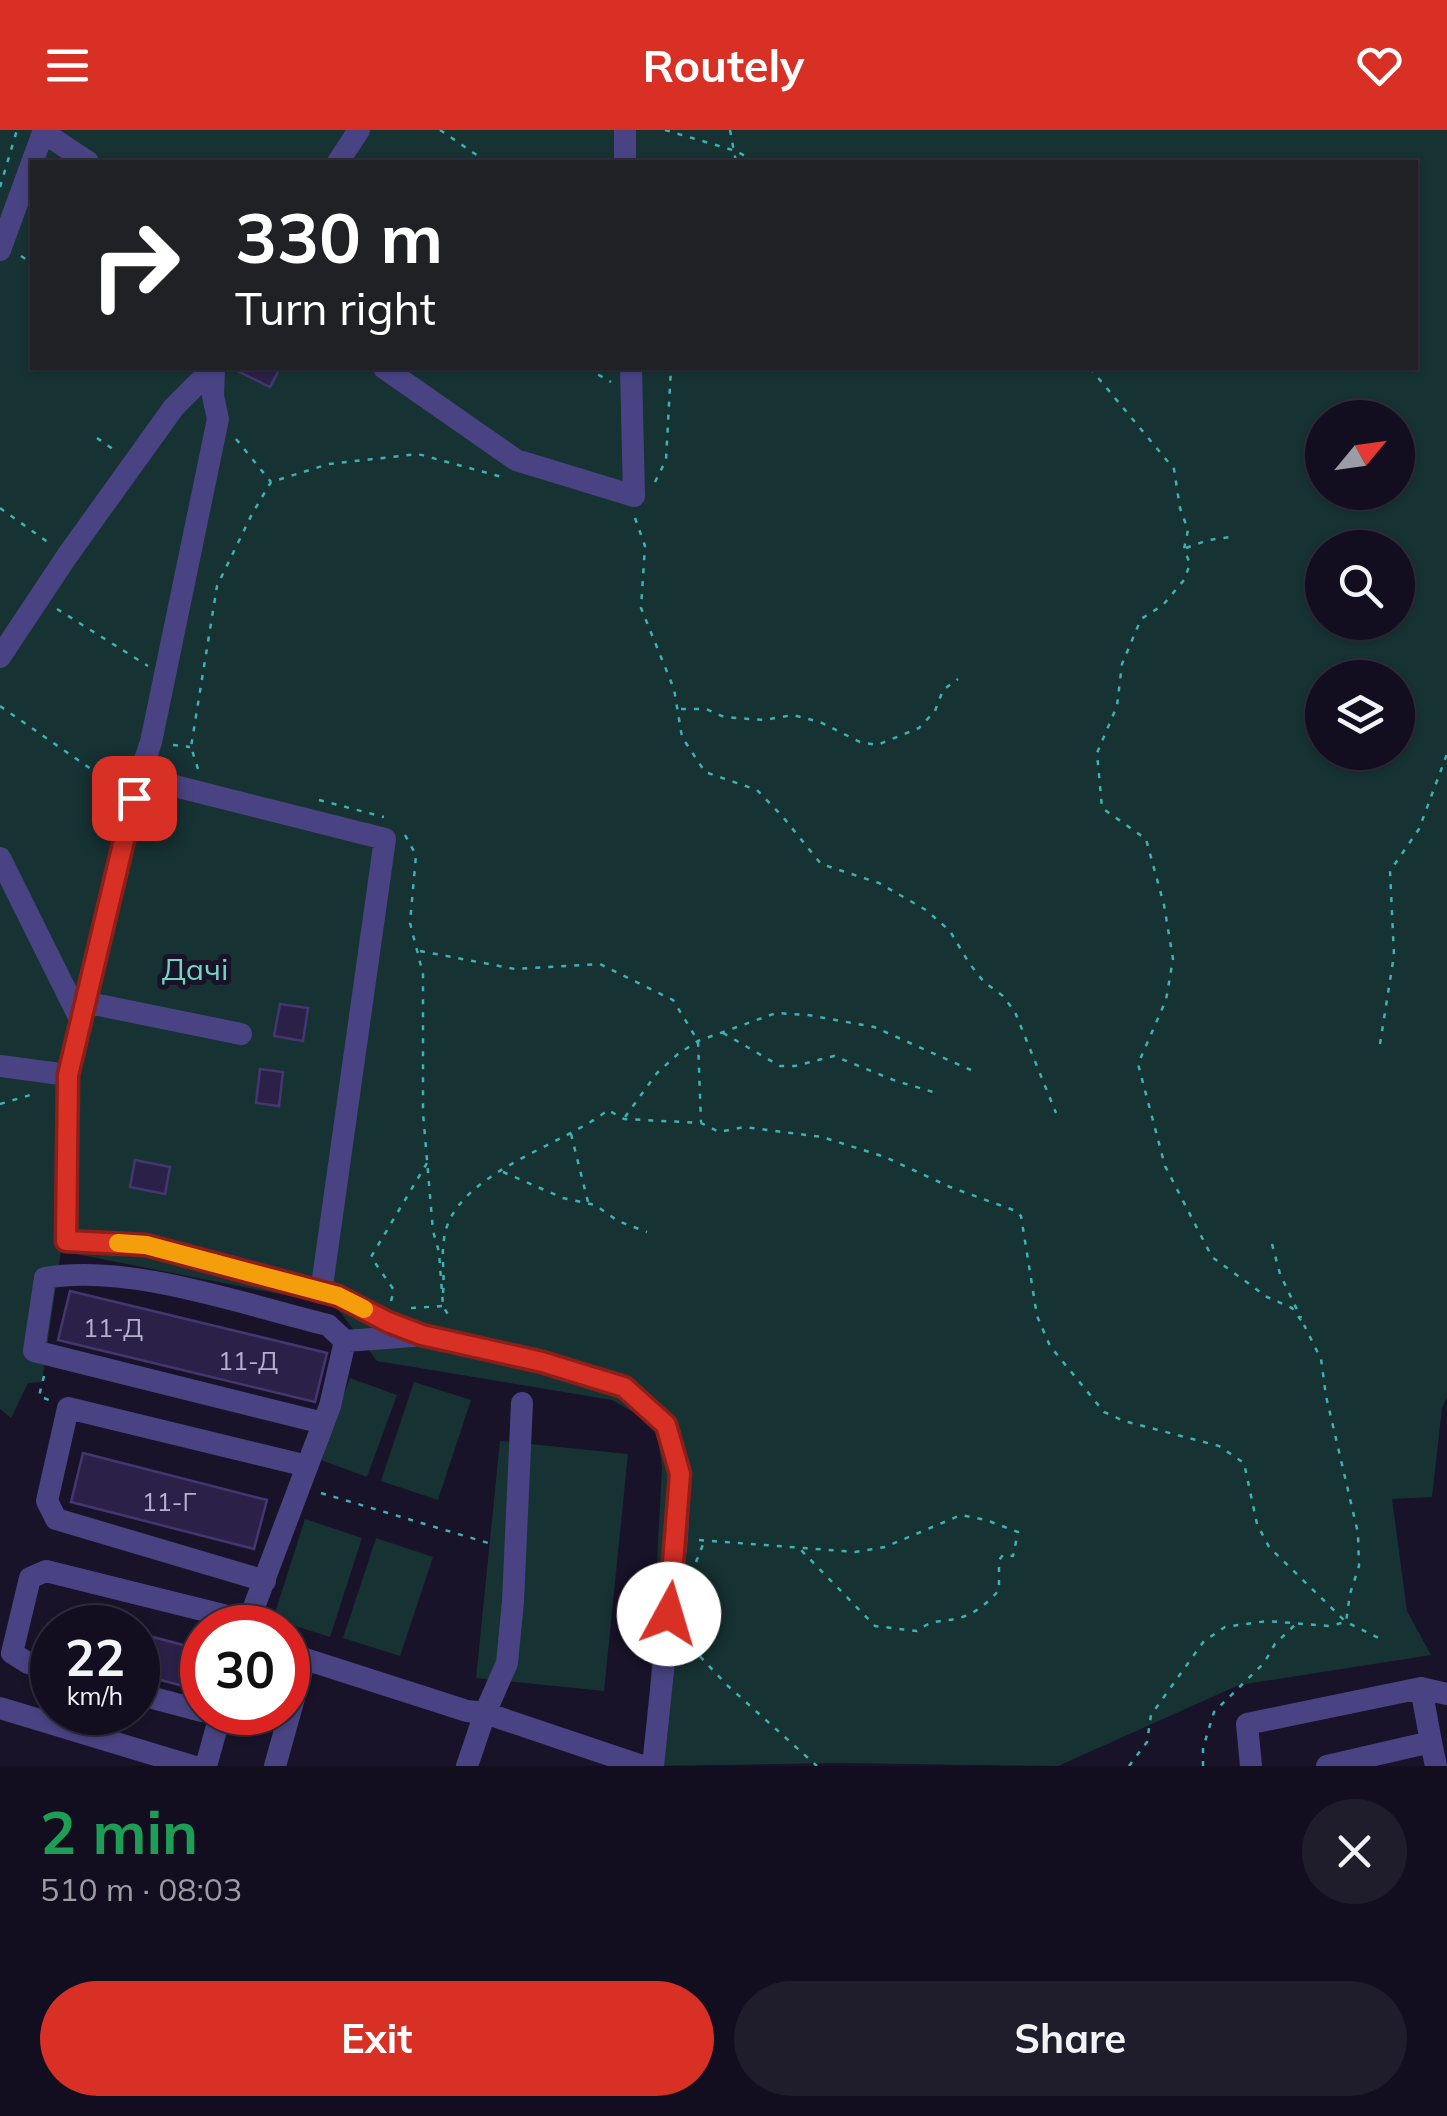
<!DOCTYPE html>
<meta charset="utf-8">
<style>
body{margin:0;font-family:Mulish,sans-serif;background:#1f1c2c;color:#f1f3f6;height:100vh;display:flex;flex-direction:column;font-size:38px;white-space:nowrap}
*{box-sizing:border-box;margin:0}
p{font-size:32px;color:#9c9ca4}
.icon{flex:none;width:55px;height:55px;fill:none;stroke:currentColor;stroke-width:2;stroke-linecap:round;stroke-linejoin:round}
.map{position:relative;height:1636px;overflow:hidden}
.drawer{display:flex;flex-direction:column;background:#120e1f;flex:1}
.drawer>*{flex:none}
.guide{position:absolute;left:30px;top:30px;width:1388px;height:210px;border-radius:0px;box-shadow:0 2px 8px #0004,0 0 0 2px #312e3d;background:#202124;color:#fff;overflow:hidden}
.needle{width:65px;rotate:61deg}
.tools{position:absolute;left:1305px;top:270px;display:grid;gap:20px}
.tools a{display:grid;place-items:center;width:110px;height:110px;border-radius:50%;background:#120e1f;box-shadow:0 2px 8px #0004,0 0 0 2px #312e3d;font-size:50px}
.speed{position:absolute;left:30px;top:1475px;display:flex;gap:20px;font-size:50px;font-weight:700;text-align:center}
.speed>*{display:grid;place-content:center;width:130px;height:130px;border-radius:50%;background:#120e1f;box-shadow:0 2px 8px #0004,0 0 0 2px #312e3d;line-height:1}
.speed small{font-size:25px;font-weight:400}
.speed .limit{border:15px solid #d22;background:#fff;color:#111}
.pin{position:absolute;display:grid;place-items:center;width:85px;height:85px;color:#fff;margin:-42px;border-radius:20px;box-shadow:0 5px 15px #0006}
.me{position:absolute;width:110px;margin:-55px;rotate:6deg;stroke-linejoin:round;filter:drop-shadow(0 0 8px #0008)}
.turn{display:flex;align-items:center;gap:35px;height:210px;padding:0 40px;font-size:45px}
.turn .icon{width:130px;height:130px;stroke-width:2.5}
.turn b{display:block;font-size:70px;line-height:85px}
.round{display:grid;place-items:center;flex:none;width:105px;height:105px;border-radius:52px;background:#1f1c2c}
.summary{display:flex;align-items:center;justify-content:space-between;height:170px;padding:0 40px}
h1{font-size:60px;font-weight:700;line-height:75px;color:#1e9e55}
.primary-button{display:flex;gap:20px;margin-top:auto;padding:20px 40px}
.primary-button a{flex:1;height:115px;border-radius:60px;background:#d93025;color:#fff;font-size:40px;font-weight:700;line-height:115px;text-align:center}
.primary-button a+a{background:#1f1c2c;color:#f1f3f6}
header{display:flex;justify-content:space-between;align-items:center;height:130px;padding:0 40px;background:#d93025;color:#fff;font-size:45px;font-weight:700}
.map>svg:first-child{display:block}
</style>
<header><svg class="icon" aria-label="menu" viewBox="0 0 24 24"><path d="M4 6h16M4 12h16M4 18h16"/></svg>Routely<svg class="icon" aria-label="heart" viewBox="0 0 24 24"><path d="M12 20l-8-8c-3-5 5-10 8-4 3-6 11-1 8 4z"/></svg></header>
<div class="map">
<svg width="1447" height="1636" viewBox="0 0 1447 1636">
<rect width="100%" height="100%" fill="#181329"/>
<path fill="#173233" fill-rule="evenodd" d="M0 0H1447V1267L1442 1278 1432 1367 1392 1369 1407 1481 1431 1525 1239 1555 1058 1636 837 1633 646 1636 662 1338 656 1295 612 1270 377 1231 335 1175 61 1121 42 1252 28 1253 11 1288 0 1279ZM32 32H1415V238H32ZM1322 288H1398V362H1322ZM1322 418H1398V492H1322ZM1322 548H1398V622H1322Z
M350 1248 397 1265 367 1347 321 1330Z
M414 1252 471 1270 438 1370 381 1351Z
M500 1311 628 1324 604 1561 476 1548Z
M305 1389 362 1408 330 1507 273 1489Z
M376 1408 433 1427 400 1526 343 1508Z"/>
<path fill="#2b2148" stroke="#453672" stroke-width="2.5" d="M231 238H280L270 257Z
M280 874 308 878 303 911 274 906Z
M260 939 283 942 279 976 256 973Z
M135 1030 170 1037 165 1064 130 1057Z
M70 1161 327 1223 315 1272 58 1210Z
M83 1323 267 1370 254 1419 71 1372Z
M138 1503 202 1520V1561L138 1544Z"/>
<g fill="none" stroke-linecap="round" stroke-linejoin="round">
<path stroke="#3db2b0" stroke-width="2.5" stroke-dasharray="5 8" stroke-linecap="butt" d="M440 0 487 32
M665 0 736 21 756 32
M730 0 736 32
M0 57 17 0
M21 126 32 133
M587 238 611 252
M1090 238 1174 339 1180 378 1188 400 1184 419 1190 434 1184 450 1163 475 1141 489 1122 534 1117 576 1097 623 1102 678 1146 709 1164 775 1173 829 1166 870 1138 934 1165 1036 1212 1127 1267 1167 1292 1178 1303 1193
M97 308 117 322
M236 309 271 352
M655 352 666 330 671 238
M0 378 49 413
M635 388 645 416 641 478 674 559 682 607 705 642 757 660 783 687 821 734 879 753 926 780 950 801 969 833 984 852 1003 866 1015 882 1056 983
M1186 418 1208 410 1231 407
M57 479 148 536
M0 576 114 655
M681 579H706L724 587 764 590 793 585 820 592 860 612 877 615 919 598 935 581 943 560 958 549
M173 615 190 617
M198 639 191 617 217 456 252 384 271 352 329 334 418 324 502 347
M319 670 384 687
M405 705 416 725 410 793 423 844V983L433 1101 439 1122 443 1176 450 1188
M420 821 515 839 600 834 673 870 698 911 701 992
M723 903 780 936H795L834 926 896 951 940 964
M1380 914 1394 825 1390 741 1419 699 1447 624
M0 974 37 963
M625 987 657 943 678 924 698 911 776 883 808 885 874 897 971 940
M571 1004 588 1072
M503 1042 563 1068 595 1075 618 1091 647 1102
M1272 1114 1280 1144 1301 1188
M443 1163C445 1145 441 1126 444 1109 452 1044 563 1016 608 980L624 989 701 993 719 1002 744 997 822 1007 885 1027 950 1057 1016 1081 1021 1086 1037 1186 1050 1216 1104 1282 1124 1291 1219 1316 1244 1333 1257 1394 1269 1417 1346 1492 1383 1510
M391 1171 394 1160 371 1127 427 1033
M411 1178 443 1176
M44 1246 39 1266 49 1270
M321 1363 495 1415
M699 1410 855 1422 885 1417 961 1385 986 1390 1018 1402 1013 1426 1003 1425 999 1430V1460C989 1471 979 1481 965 1486 945 1494 937 1486 917 1501L875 1496 798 1417
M696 1432 704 1412
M689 1504 692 1518 728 1556 817 1636
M1129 1636 1147 1612 1151 1585 1204 1511 1225 1497 1267 1491 1329 1496 1346 1492 1350 1464 1359 1436 1358 1403 1326 1266 1321 1229 1304 1195
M1203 1636V1618L1214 1582 1264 1533 1275 1514 1298 1492"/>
<path stroke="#494383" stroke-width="22" d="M625 0V32
M43 2 88 32
M338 32 359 0
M0 120 44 0
M214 238 213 266 218 289 151 612 139 647 68 945 66 1111 146 1115 338 1166 388 1192 423 1205 542 1232 624 1257 667 1295 680 1344 677 1408 653 1636
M384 238 516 330 634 366 631 238
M0 527 67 426 174 277 213 238
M139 647 385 709 321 1163
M0 728 80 889
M84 872 241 904
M0 936 68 945
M323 1293 34 1221 45 1148C129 1133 245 1175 328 1195L345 1211
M265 1451 56 1389 47 1371 68 1278 307 1336
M246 1498 330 1276 345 1211 413 1206
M52 1540 28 1533 12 1523 30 1448 46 1441 247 1491
M1421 1558 1431 1612
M138 1564 202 1581
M0 1578 192 1636
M206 1636 221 1582
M275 1636 305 1529 467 1581 485 1583 642 1636
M467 1636 485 1583 507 1533 513 1471 522 1273
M1251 1636 1247 1594 1421 1558 1447 1564
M1327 1636 1431 1612 1436 1636"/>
</g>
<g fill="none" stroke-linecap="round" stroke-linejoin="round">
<g stroke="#8d1f18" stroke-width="25">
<path id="route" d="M134 668 68 945 66 1111 146 1115 338 1166 388 1192 422 1205 542 1232 624 1257 666 1295 680 1344 669 1484"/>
</g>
<use href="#route" stroke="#d93025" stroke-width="18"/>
<path stroke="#f59e0b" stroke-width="18" d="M118 1113 146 1115 338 1166 364 1179"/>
</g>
<g text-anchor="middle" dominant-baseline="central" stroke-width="10" stroke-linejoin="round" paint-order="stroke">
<g font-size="25" fill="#b6b0cf">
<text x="113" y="1197">11-Д</text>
<text x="248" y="1230">11-Д</text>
<text x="169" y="1371">11-Г</text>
</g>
<g font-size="30" fill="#70d6c2" stroke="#181329">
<text x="195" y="839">Дачі</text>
</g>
</g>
</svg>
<div class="tools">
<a><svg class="needle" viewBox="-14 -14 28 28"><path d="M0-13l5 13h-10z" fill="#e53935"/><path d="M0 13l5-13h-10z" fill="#9c9ca4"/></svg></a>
<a><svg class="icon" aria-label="search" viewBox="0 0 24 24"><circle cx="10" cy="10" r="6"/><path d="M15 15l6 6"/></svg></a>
<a><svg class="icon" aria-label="layers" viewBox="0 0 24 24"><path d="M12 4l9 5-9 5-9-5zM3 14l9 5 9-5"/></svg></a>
</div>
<div class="speed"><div>22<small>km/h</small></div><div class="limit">30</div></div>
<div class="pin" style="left:134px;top:668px;background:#d93025"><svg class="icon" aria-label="arrive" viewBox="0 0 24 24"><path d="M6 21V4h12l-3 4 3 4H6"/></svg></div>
<svg class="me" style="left:669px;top:1484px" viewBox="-20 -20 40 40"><circle r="19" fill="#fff"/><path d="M0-13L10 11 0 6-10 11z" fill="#d93025"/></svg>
<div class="guide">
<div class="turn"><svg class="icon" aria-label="right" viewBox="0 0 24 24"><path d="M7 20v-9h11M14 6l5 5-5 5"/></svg><div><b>330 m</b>Turn right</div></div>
</div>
</div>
<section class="drawer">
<div class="summary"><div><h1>2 min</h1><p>510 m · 08:03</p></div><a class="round"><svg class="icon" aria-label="close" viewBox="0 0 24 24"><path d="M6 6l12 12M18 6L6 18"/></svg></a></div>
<div class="primary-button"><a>Exit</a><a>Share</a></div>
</section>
